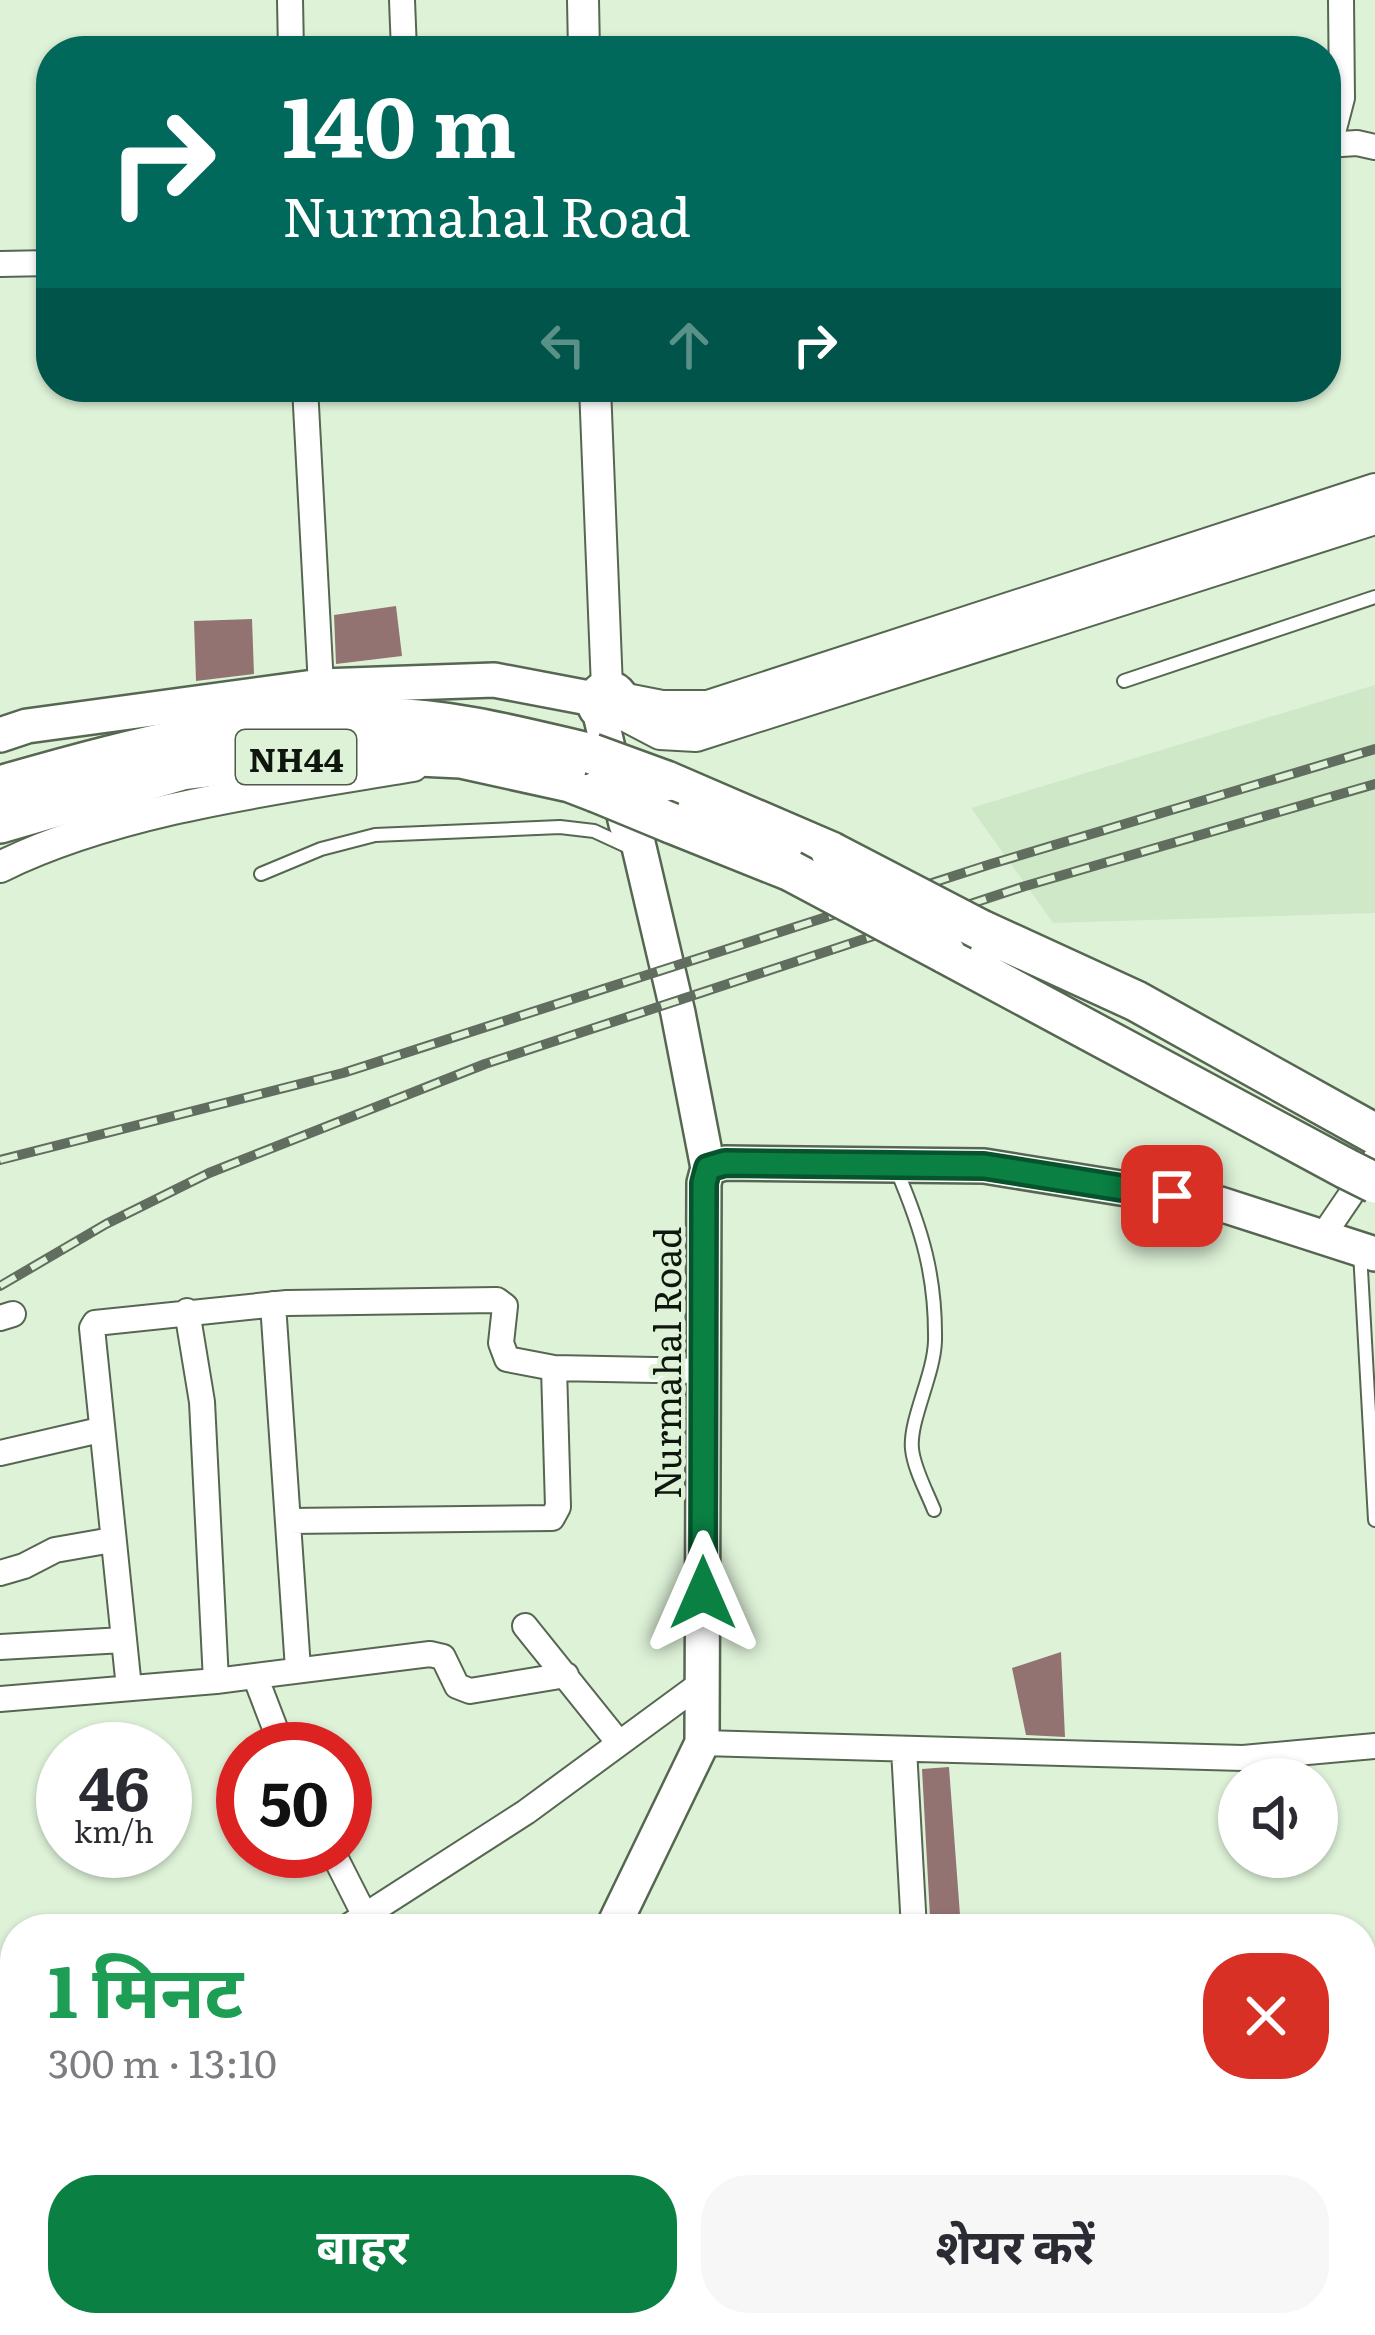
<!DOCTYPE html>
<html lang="hi">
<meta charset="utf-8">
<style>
body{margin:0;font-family:Literata,"Noto Sans Devanagari",serif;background:#f7f7f7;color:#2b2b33;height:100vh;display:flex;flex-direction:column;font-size:45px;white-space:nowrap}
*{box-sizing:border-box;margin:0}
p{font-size:39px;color:#7c7c81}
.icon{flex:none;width:66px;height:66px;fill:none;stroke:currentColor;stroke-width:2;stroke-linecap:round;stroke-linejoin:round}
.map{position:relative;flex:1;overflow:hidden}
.sheet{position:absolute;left:0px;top:1914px;width:1377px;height:423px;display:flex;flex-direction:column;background:#fff;border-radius:48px 48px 0 0;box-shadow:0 3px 9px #0004}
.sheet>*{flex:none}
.hud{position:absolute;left:36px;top:36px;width:1305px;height:366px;border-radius:48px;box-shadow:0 3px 9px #0004;background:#00695c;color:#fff;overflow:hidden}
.controls{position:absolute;left:1218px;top:1758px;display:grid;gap:24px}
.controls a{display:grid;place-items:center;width:120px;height:120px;border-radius:50%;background:#fff;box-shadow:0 3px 9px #0004;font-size:60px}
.speed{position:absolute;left:36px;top:1722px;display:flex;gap:24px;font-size:60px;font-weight:700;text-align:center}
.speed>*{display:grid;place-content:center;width:156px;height:156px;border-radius:50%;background:#fff;box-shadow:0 3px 9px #0004;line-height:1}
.speed small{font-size:30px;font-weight:400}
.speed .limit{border:18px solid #d22;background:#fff;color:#111}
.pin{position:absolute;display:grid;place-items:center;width:102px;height:102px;color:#fff;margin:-51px;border-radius:24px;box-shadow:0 6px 18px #0006}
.me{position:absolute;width:132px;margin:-66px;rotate:0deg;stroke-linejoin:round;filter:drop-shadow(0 0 9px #0008)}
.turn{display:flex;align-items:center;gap:42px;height:252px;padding:0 48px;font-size:54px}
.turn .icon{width:156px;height:156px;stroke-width:2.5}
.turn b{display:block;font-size:84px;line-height:102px}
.lanes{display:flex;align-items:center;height:114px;padding:0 48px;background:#0003;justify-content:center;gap:60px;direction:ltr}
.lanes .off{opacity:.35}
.round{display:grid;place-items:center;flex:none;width:126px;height:126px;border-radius:48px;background:#f7f7f7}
.overview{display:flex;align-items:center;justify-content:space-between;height:204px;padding:0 48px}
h1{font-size:72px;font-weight:700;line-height:90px;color:#1e9e55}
.action{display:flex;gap:24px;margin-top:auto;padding:24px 48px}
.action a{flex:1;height:138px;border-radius:48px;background:#0b8043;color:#fff;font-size:48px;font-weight:700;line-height:138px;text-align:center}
.action a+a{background:#f7f7f7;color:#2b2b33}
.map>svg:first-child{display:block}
</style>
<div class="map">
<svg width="1375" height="2335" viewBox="0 0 1375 2335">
<rect width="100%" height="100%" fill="#def2d8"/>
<path fill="#cfe9c8" d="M1375 685V913L1053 923 971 808Z"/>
<path fill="#937272" d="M396 606 402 656 336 664 334 615Z
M252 619 254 674 196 681 194 621Z
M1061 1652 1065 1737 1026 1735 1012 1668Z
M949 1767 960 1915 930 1917 922 1769Z"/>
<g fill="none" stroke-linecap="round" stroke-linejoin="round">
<g stroke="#566751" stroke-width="16">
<path id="service" d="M1124 681 1375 597
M261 874 321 849 375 835 560 827 594 831 633 849
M897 1171C922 1230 936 1276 935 1341 934 1375 909 1421 912 1449 914 1469 927 1492 934 1510
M1360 1252 1375 1520"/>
</g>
<g stroke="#566751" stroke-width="28">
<path id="minor" d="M290 0 291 51
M402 0 404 51
M1330 144 1342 98 1341 0
M1326 145 1357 143 1375 147
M0 264 51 263
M305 387 321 686
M1322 1237 1375 1159
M273 1304 298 1669
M187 1311 202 1402 216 1681
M0 1318 13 1314
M0 1453 100 1430
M289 1521 552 1518 558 1507 554 1368
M0 1573 24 1566 55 1550 112 1540
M525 1626 619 1743
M0 1647 123 1640
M255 1676 283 1749
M129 1688 92 1328 95 1323 287 1303 497 1300 505 1306 501 1343 507 1359 554 1368 705 1371
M0 1699 216 1681 430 1654 443 1657 457 1686 470 1691 566 1675
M702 1743 1243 1758 1375 1746
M904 1749 914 1929
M332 1851 365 1916
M344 1929 526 1812 703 1682
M1371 2010V2152L1375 2182
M0 2165 15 2153
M925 2322V2335
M1009 2335 1073 2322"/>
</g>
<g stroke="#566751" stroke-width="34">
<path id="tertiary" d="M583 0 584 51
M595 387 607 688
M621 698 662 706H708L1375 489
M618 712 660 734 696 736 1375 519
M0 867C119 808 283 788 413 766
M592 2335 593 2322"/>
</g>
<g stroke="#566751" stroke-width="38">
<path id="secondary" d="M594 702a14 14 0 1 1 28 0a14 14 0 1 1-28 0Z
M600 714 626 824 635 830 678 1013 708 1168
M0 735 27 726 321 686 494 680 594 699
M612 1929 702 1743 704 1183 708 1168 725 1163 984 1166 1220 1204 1375 1254
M403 2335 410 2322"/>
</g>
<g stroke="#566751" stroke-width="44">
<path id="trunk" d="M666 781 831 852
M0 786C123 750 253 716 382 718 454 719 523 738 592 754
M0 823 182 770 334 752 461 758 570 782 596 792
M671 823 791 871
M981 930 1136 1001 1375 1134
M945 953 1345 1168"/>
</g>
<use href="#service" stroke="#fff" stroke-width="12"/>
<use href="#minor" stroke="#fff" stroke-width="24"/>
<use href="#tertiary" stroke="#fff" stroke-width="30"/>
<use href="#secondary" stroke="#fff" stroke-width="33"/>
<use href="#trunk" stroke="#fff" stroke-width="39"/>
<g stroke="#616d5e" stroke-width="10">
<path id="rail" d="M0 1160 343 1073 991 864 1375 749
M0 1286 106 1224 209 1173 485 1064 1022 887 1375 784"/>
</g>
<use href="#rail" stroke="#def2d8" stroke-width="6" stroke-dasharray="18" stroke-linecap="butt"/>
<g stroke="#566751" stroke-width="44" stroke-linecap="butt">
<path id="trunk-bridge" d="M592 754 666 781
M596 792 671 823
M831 852 981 930
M791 871 945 953
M1345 1168 1375 1183"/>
</g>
<use href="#trunk-bridge" stroke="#fff" stroke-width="39"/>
</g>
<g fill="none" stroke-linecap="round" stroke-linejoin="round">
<g stroke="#07532c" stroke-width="30">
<path id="route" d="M703 1593 704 1183 708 1168 725 1163 984 1166 1172 1196"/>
</g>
<use href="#route" stroke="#0b8043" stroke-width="21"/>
</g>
<g text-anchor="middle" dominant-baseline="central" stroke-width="9" stroke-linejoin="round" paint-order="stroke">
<rect fill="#def2d8" stroke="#4d584a" stroke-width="3" x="236" y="730" width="120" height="54" rx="9"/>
<g font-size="33" font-weight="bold" fill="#0f160d">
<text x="296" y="757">NH44</text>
</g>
<g font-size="36" fill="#0f160d" stroke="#def2d8">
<text transform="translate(665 1363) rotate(-90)">Nurmahal Road</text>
</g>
</g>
</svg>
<div class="controls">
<a><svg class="icon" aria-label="sound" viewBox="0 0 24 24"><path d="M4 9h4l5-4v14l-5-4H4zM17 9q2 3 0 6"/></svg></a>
</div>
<div class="speed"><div>46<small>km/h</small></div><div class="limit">50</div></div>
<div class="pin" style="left:1172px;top:1196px;background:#d93025"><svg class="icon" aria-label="arrive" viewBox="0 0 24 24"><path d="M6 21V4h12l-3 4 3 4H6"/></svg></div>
<svg class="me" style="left:703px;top:1593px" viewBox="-20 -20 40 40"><path d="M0-17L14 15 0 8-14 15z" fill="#0b8043" stroke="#fff" stroke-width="4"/></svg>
<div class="hud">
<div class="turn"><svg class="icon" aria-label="right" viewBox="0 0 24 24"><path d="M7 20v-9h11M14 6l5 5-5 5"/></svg><div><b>140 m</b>Nurmahal Road</div></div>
<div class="lanes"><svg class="icon off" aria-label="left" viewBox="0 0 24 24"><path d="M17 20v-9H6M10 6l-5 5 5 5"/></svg><svg class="icon off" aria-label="ahead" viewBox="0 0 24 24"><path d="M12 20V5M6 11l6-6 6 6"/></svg><svg class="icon" aria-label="right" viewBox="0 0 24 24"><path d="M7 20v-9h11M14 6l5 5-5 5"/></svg></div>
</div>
<section class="sheet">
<div class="overview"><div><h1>1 मिनट</h1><p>300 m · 13:10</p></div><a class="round" style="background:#d93025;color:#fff"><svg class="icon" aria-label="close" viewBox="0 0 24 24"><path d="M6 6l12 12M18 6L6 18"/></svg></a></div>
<div class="action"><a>बाहर</a><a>शेयर करें</a></div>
</section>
</div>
